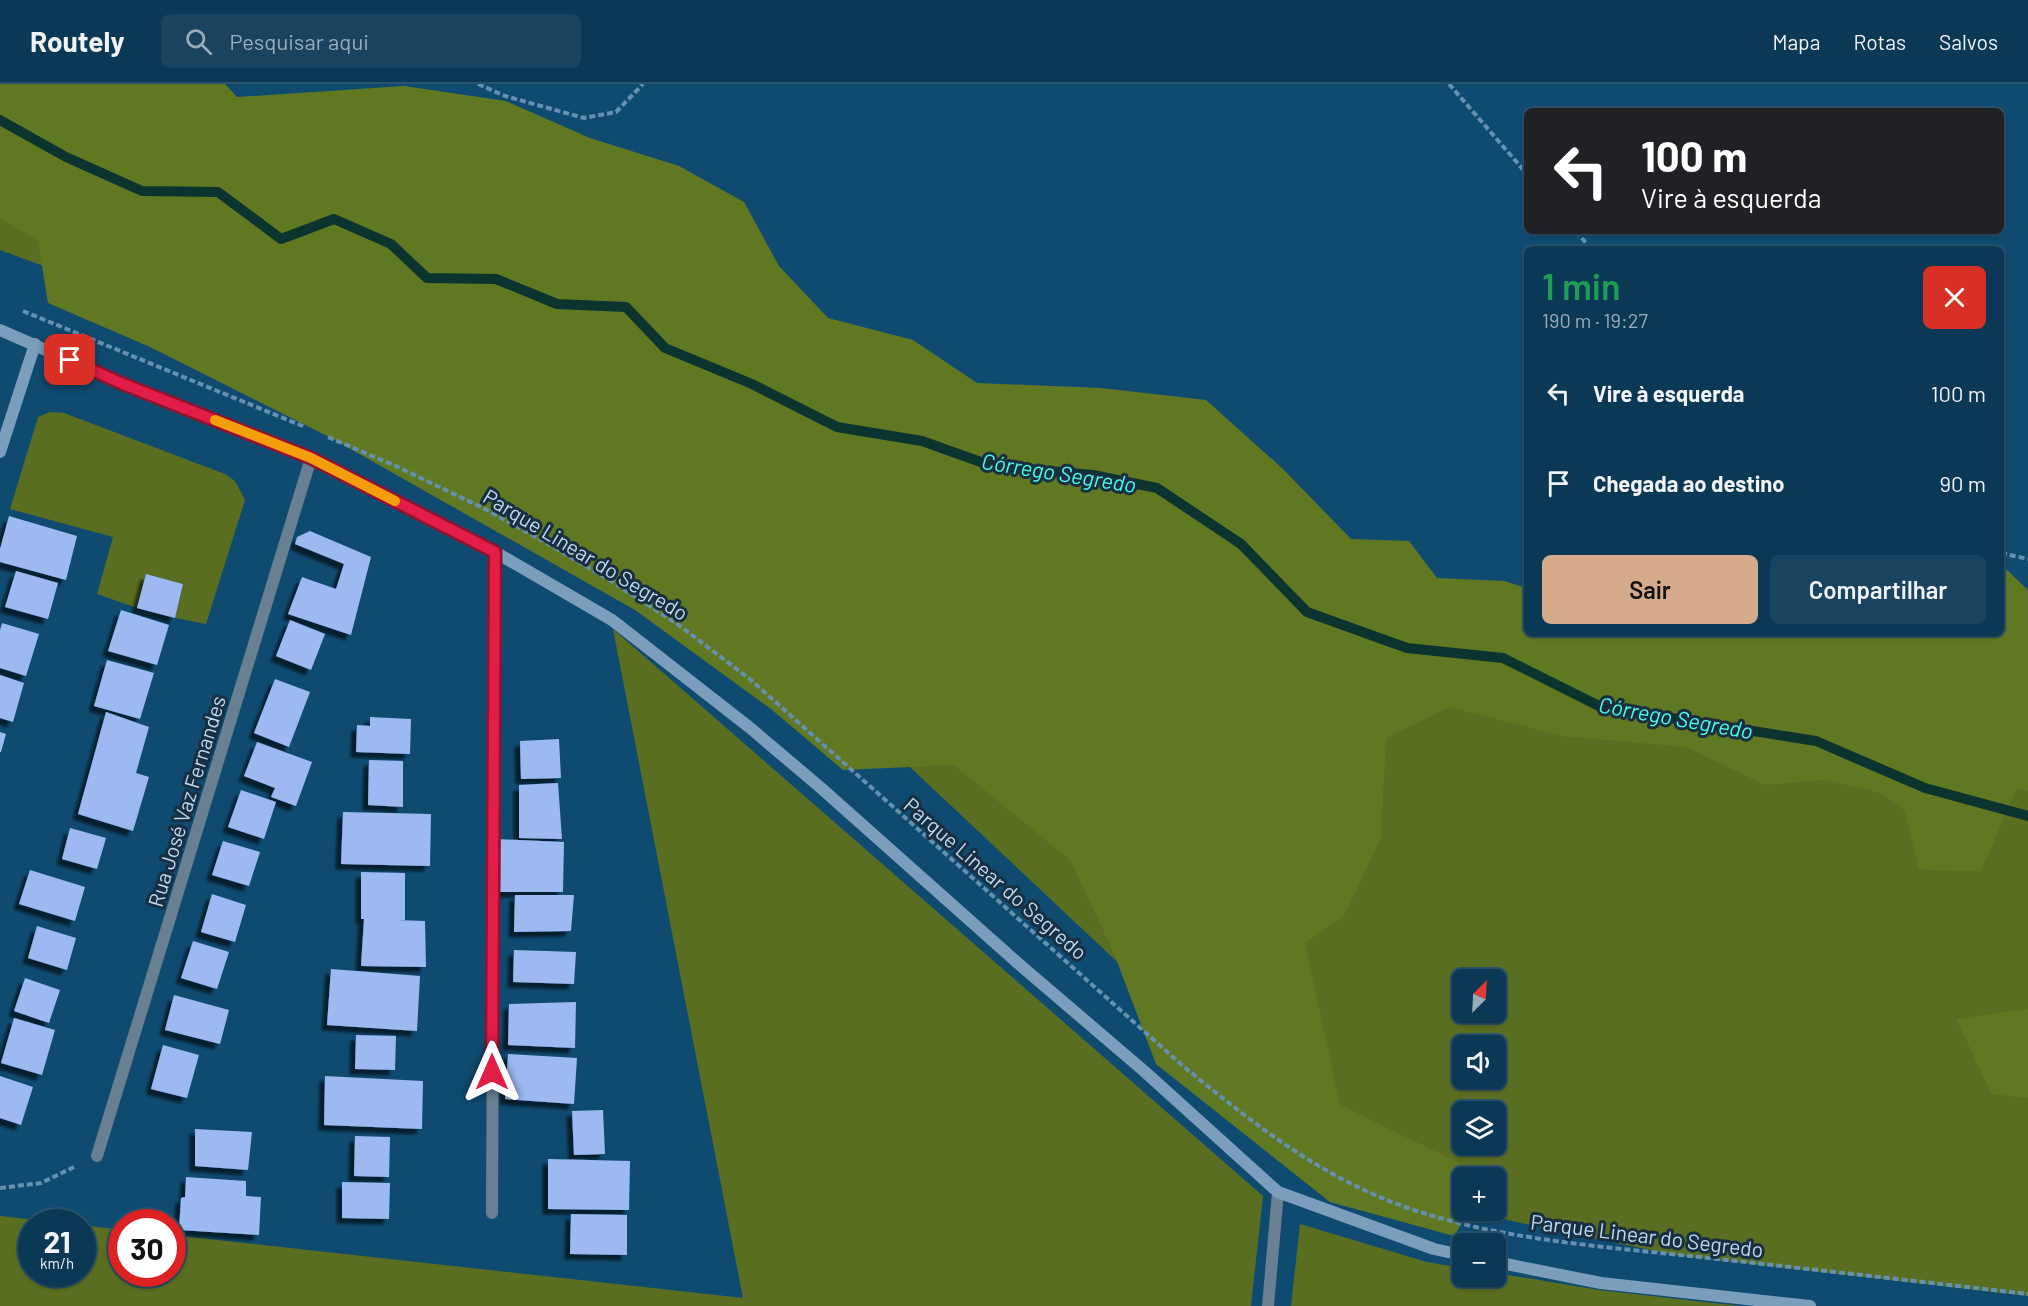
<!DOCTYPE html>
<html lang="pt">
<meta charset="utf-8">
<style>
body{margin:0;font-family:Barlow,sans-serif;background:#19435f;color:#f1f3f6;height:100vh;display:flex;flex-direction:column;font-size:22px;white-space:nowrap}
*{box-sizing:border-box;margin:0}
p{font-size:20px;color:#9aacb9}
.icon{flex:none;width:33px;height:33px;fill:none;stroke:currentColor;stroke-width:2;stroke-linecap:round;stroke-linejoin:round}
.map{position:relative;flex:1;overflow:hidden}
.side{position:absolute;left:1524px;top:162px;width:480px;height:390px;display:flex;flex-direction:column;background:#0b3855;border-radius:9px;box-shadow:0 2px 4px #0004,0 0 0 2px #2b526c}
.side>*{flex:none}
.guide{position:absolute;left:1524px;top:24px;width:480px;height:126px;border-radius:9px;box-shadow:0 2px 4px #0004,0 0 0 2px #2b526c;background:#202124;color:#fff;overflow:hidden}
.needle{width:39px;rotate:24deg}
.controls{position:absolute;left:1452px;top:885px;display:grid;gap:12px}
.controls a{display:grid;place-items:center;width:54px;height:54px;border-radius:9px;background:#0b3855;box-shadow:0 2px 4px #0004,0 0 0 2px #2b526c;font-size:30px}
.speed{position:absolute;left:18px;top:1125px;display:flex;gap:12px;font-size:30px;font-weight:700;text-align:center}
.speed>*{display:grid;place-content:center;width:78px;height:78px;border-radius:50%;background:#0b3855;box-shadow:0 2px 4px #0004,0 0 0 2px #2b526c;line-height:1}
.speed small{font-size:15px;font-weight:400}
.speed .limit{border:9px solid #d22;background:#fff;color:#111}
.pin{position:absolute;display:grid;place-items:center;width:51px;height:51px;color:#fff;margin:-26px;border-radius:12px;box-shadow:0 3px 9px #0006}
.me{position:absolute;width:66px;margin:-33px;rotate:0deg;stroke-linejoin:round;filter:drop-shadow(0 0 4px #0008)}
.turn{display:flex;align-items:center;gap:21px;height:126px;padding:0 18px;font-size:27px}
.turn .icon{width:78px;height:78px;stroke-width:2.5}
.turn b{display:block;font-size:42px;line-height:51px}
.round{display:grid;place-items:center;flex:none;width:63px;height:63px;border-radius:9px;background:#19435f}
.headline{display:flex;align-items:center;justify-content:space-between;height:102px;padding:0 18px}
h1{font-size:36px;font-weight:600;line-height:45px;color:#1e9e55}
.button{display:flex;gap:12px;margin-top:auto;padding:12px 18px}
.button a{flex:1;height:69px;border-radius:9px;background:#d6ab8b;color:#111;font-size:24px;font-weight:600;line-height:69px;text-align:center}
.button a+a{background:#19435f;color:#f1f3f6}
ul{padding:0;list-style:none}
li{display:flex;align-items:center;gap:18px;height:90px;padding:0 18px}
li div{flex:1}
li b{display:block;font-size:22px}
li em{font-style:normal}
header{display:flex;align-items:center;gap:36px;box-sizing:border-box;height:84px;padding:0 30px;background:#0b3855;border-bottom:2px solid #2b526c}
header strong{font-size:28px}
nav{display:flex;gap:33px;margin-inline-start:auto;font-size:21px}
.search{width:420px;height:54px;background:#19435f;display:flex;align-items:center;gap:15px;box-sizing:border-box;padding:0 21px;border-radius:9px;color:#9aacb9;font-size:22px}
.map>svg:first-child{display:block}
</style>
<header>
<strong>Routely</strong>
<div class="search"><svg class="icon" aria-label="search" viewBox="0 0 24 24"><circle cx="10" cy="10" r="6"/><path d="M15 15l6 6"/></svg>Pesquisar aqui</div>
<nav><a>Mapa</a><a>Rotas</a><a>Salvos</a></nav>
</header>
<div class="map">
<svg width="2028" height="1222" viewBox="0 0 2028 1222">
<defs>
<filter id="shadow"><feDropShadow dx="-5.5" dy="5.5" stdDeviation="1.5" flood-color="#0009"/></filter>
</defs>
<rect width="100%" height="100%" fill="#0f4b71"/>
<path fill="#596e21" fill-rule="evenodd" d="M0 0 1382 494 1527 549 2028 677V1212L1674 1171 1507 1136 1471 1127 1496 1126V1094H1462L1210 965 896 670 101 203 0 166ZM1462 896H1496V928H1462ZM1462 962H1496V994H1462ZM1462 1028H1496V1060H1462Z
M50 328 64 329 225 390 235 397 245 416 206 540 175 534 183 500 146 490 137 524 97 510 113 453 10 425 38 333Z
M613 545 1263 1112 1251 1222H0V1132L56 1138H32V1190H82L83 1141 121 1146 122 1190H172L173 1151 743 1214Z
M1300 1140 1427 1178 1462 1184V1192H1496V1189L1599 1206 1740 1222H1291Z"/>
<path fill="#617823" d="M0 0H225L237 13 404 2 506 17 590 54 679 82 744 118 779 182 828 234 913 256 977 299 1101 304 1206 316 1283 385 1351 455 1409 457 1437 494 1504 497 1527 504V549H1730L1789 554 1797 549H2001V487L2007 486 2028 506V707L2017 704 1981 787 1919 786 1905 726 1881 709 1825 696 1765 701 1686 663 1562 652 1450 623 1386 654 1381 754 1344 832 1305 859 1340 1021 1488 1093 1462 1094V1126L1469 1127 1454 1152 1330 1118 1156 980 1113 867 1070 776 954 681 843 686 771 625 635 526 333 355 150 263 48 219 38 157 0 134Z
M2028 925V1014L1992 1010 1956 935Z"/>
<g fill="none" stroke-linecap="round" stroke-linejoin="round">
<path stroke="#0b342f" stroke-width="10" d="M0 36 66 73 142 107 218 108 281 155 334 135 391 160 427 194 496 195 557 220 626 223 665 264 752 300 837 343 922 357 992 382 1093 391 1157 404 1241 460 1307 528 1407 564 1503 574 1601 623 1816 657 1925 704 2028 732"/>
</g>
<path fill="#9cb9f2" filter="url(#shadow)" d="M9 432 77 452 66 496 0 478V465Z
M310 447 371 473 351 551 288 530 302 493 336 505 344 480 295 460 297 453Z
M16 487 58 499 48 535 5 523Z
M146 490 183 500 175 534 137 524Z
M121 526 169 541 157 581 108 567Z
M290 536 325 550 311 586 276 572Z
M2 539 39 550 26 592 0 584V546Z
M107 576 154 589 140 635 94 622Z
M0 591 24 599 13 638 0 634Z
M275 595 310 608 289 663 254 649Z
M106 628 149 643 136 689 149 693 133 747 78 730Z
M370 633 411 635 410 670 356 668 357 641 370 642Z
M0 648 6 650 1 668H0Z
M559 655 561 694 521 695 520 657Z
M257 658 312 678 296 722 271 713 275 704 244 692Z
M369 676 403 677V723L368 721Z
M558 699 562 755 519 754V701Z
M241 706 276 718 264 755 228 743Z
M343 728 431 730 430 782 341 780Z
M70 744 106 754 97 785 62 775Z
M496 755 564 758 563 808H497Z
M223 757 260 768 249 802 212 791Z
M30 786 85 803 75 837 19 820Z
M361 788 405 789V836H397L425 837 426 883 361 882 364 835H361Z
M212 810 246 821 235 858 201 848Z
M515 811H574L571 847 514 848Z
M37 842 76 854 67 886 28 874Z
M193 857 229 868 217 905 181 894Z
M514 866 576 868 574 900 513 898Z
M331 885 420 892 417 947 327 941Z
M25 894 60 906 49 939 14 927Z
M174 911 229 926 220 960 165 946Z
M576 918 575 964 508 961 509 920Z
M14 934 55 946 42 991 1 979Z
M356 951 396 952 395 986 355 985Z
M163 961 199 971 187 1014 151 1005Z
M508 970 577 974 574 1020 505 1015Z
M0 992 33 1003 21 1041 0 1034Z
M325 992 423 997 422 1045 324 1041Z
M603 1026 605 1070 574 1071 572 1027Z
M195 1045 252 1048 248 1086 195 1082Z
M355 1052 390 1053 389 1093 354 1092Z
M548 1075 630 1077 629 1126 548 1125Z
M186 1093 246 1097V1112L261 1113 259 1151 179 1146 181 1114 185 1113Z
M342 1098 390 1099 389 1135 342 1134Z
M571 1130 627 1131V1171L570 1170Z"/>
<g fill="none" stroke-linecap="round" stroke-linejoin="round">
<path stroke="#6591af" stroke-width="4" stroke-dasharray="6 3" stroke-linecap="butt" d="M478 0 505 12 584 34 616 28 643 0
M1449 0 1527 90
M1576 147 1591 165
M23 227 305 343
M328 353 398 383 485 425 543 457 611 497 676 539 751 596 1183 982C1254 1040 1320 1093 1408 1124 1497 1155 1597 1162 1690 1172 1802 1184 1915 1197 2028 1210
M2001 469 2028 475
M0 1104 41 1099 76 1082"/>
<path stroke="#697f92" stroke-width="12" d="M97 1072 311 374
M492 1129 495 468
M1268 1222 1278 1108"/>
<path stroke="#7a9ebc" stroke-width="12" d="M0 246 123 300 311 374 495 468 612 536 749 643 821 704 1020 881 1144 987 1278 1108 1434 1165 1462 1171
M0 368 35 260
M1496 1178 1601 1199 1810 1222"/>
</g>
<g fill="none" stroke-linecap="round" stroke-linejoin="round">
<g stroke="#92132f" stroke-width="15">
<path id="route" d="M70 276 123 300 311 374 495 468 492 988"/>
</g>
<use href="#route" stroke="#e11d48" stroke-width="10"/>
<path stroke="#f59e0b" stroke-width="10" d="M215 336 311 374 395 417"/>
</g>
<g text-anchor="middle" dominant-baseline="central" stroke-width="6" stroke-linejoin="round" paint-order="stroke">
<g font-size="21" fill="#bdd9f0" stroke="#182f41">
<text transform="translate(586 470) rotate(31)">Parque Linear do Segredo</text>
<text transform="translate(186 717) rotate(-73)">Rua José Vaz Fernandes</text>
<text transform="translate(996 794) rotate(41)">Parque Linear do Segredo</text>
<text transform="translate(1647 1151) rotate(7)">Parque Linear do Segredo</text>
</g>
<g font-size="22" font-style="italic" fill="#48fce6" stroke="#182f41">
<text transform="translate(1059 388) rotate(9)">Córrego Segredo</text>
<text transform="translate(1676 633) rotate(10)">Córrego Segredo</text>
</g>
</g>
</svg>
<div class="controls">
<a><svg class="needle" viewBox="-14 -14 28 28"><path d="M0-13l5 13h-10z" fill="#e53935"/><path d="M0 13l5-13h-10z" fill="#9aacb9"/></svg></a>
<a><svg class="icon" aria-label="sound" viewBox="0 0 24 24"><path d="M4 9h4l5-4v14l-5-4H4zM17 9q2 3 0 6"/></svg></a>
<a><svg class="icon" aria-label="layers" viewBox="0 0 24 24"><path d="M12 4l9 5-9 5-9-5zM3 14l9 5 9-5"/></svg></a>
<a>+</a>
<a>−</a>
</div>
<div class="speed"><div>21<small>km/h</small></div><div class="limit">30</div></div>
<div class="pin" style="left:70px;top:276px;background:#d93025"><svg class="icon" aria-label="arrive" viewBox="0 0 24 24"><path d="M6 21V4h12l-3 4 3 4H6"/></svg></div>
<svg class="me" style="left:492px;top:988px" viewBox="-20 -20 40 40"><path d="M0-17L14 15 0 8-14 15z" fill="#e11d48" stroke="#fff" stroke-width="4"/></svg>
<div class="guide">
<div class="turn"><svg class="icon" aria-label="left" viewBox="0 0 24 24"><path d="M17 20v-9H6M10 6l-5 5 5 5"/></svg><div><b>100 m</b>Vire à esquerda</div></div>
</div>
<section class="side">
<div class="headline"><div><h1>1 min</h1><p>190 m · 19:27</p></div><a class="round" style="background:#d93025;color:#fff"><svg class="icon" aria-label="close" viewBox="0 0 24 24"><path d="M6 6l12 12M18 6L6 18"/></svg></a></div>
<ul>
<li><svg class="icon" aria-label="left" viewBox="0 0 24 24"><path d="M17 20v-9H6M10 6l-5 5 5 5"/></svg><div><b>Vire à esquerda</b></div><em>100 m</em></li>
<li><svg class="icon" aria-label="arrive" viewBox="0 0 24 24"><path d="M6 21V4h12l-3 4 3 4H6"/></svg><div><b>Chegada ao destino</b></div><em>90 m</em></li>
</ul>
<div class="button"><a>Sair</a><a>Compartilhar</a></div>
</section>
</div>
